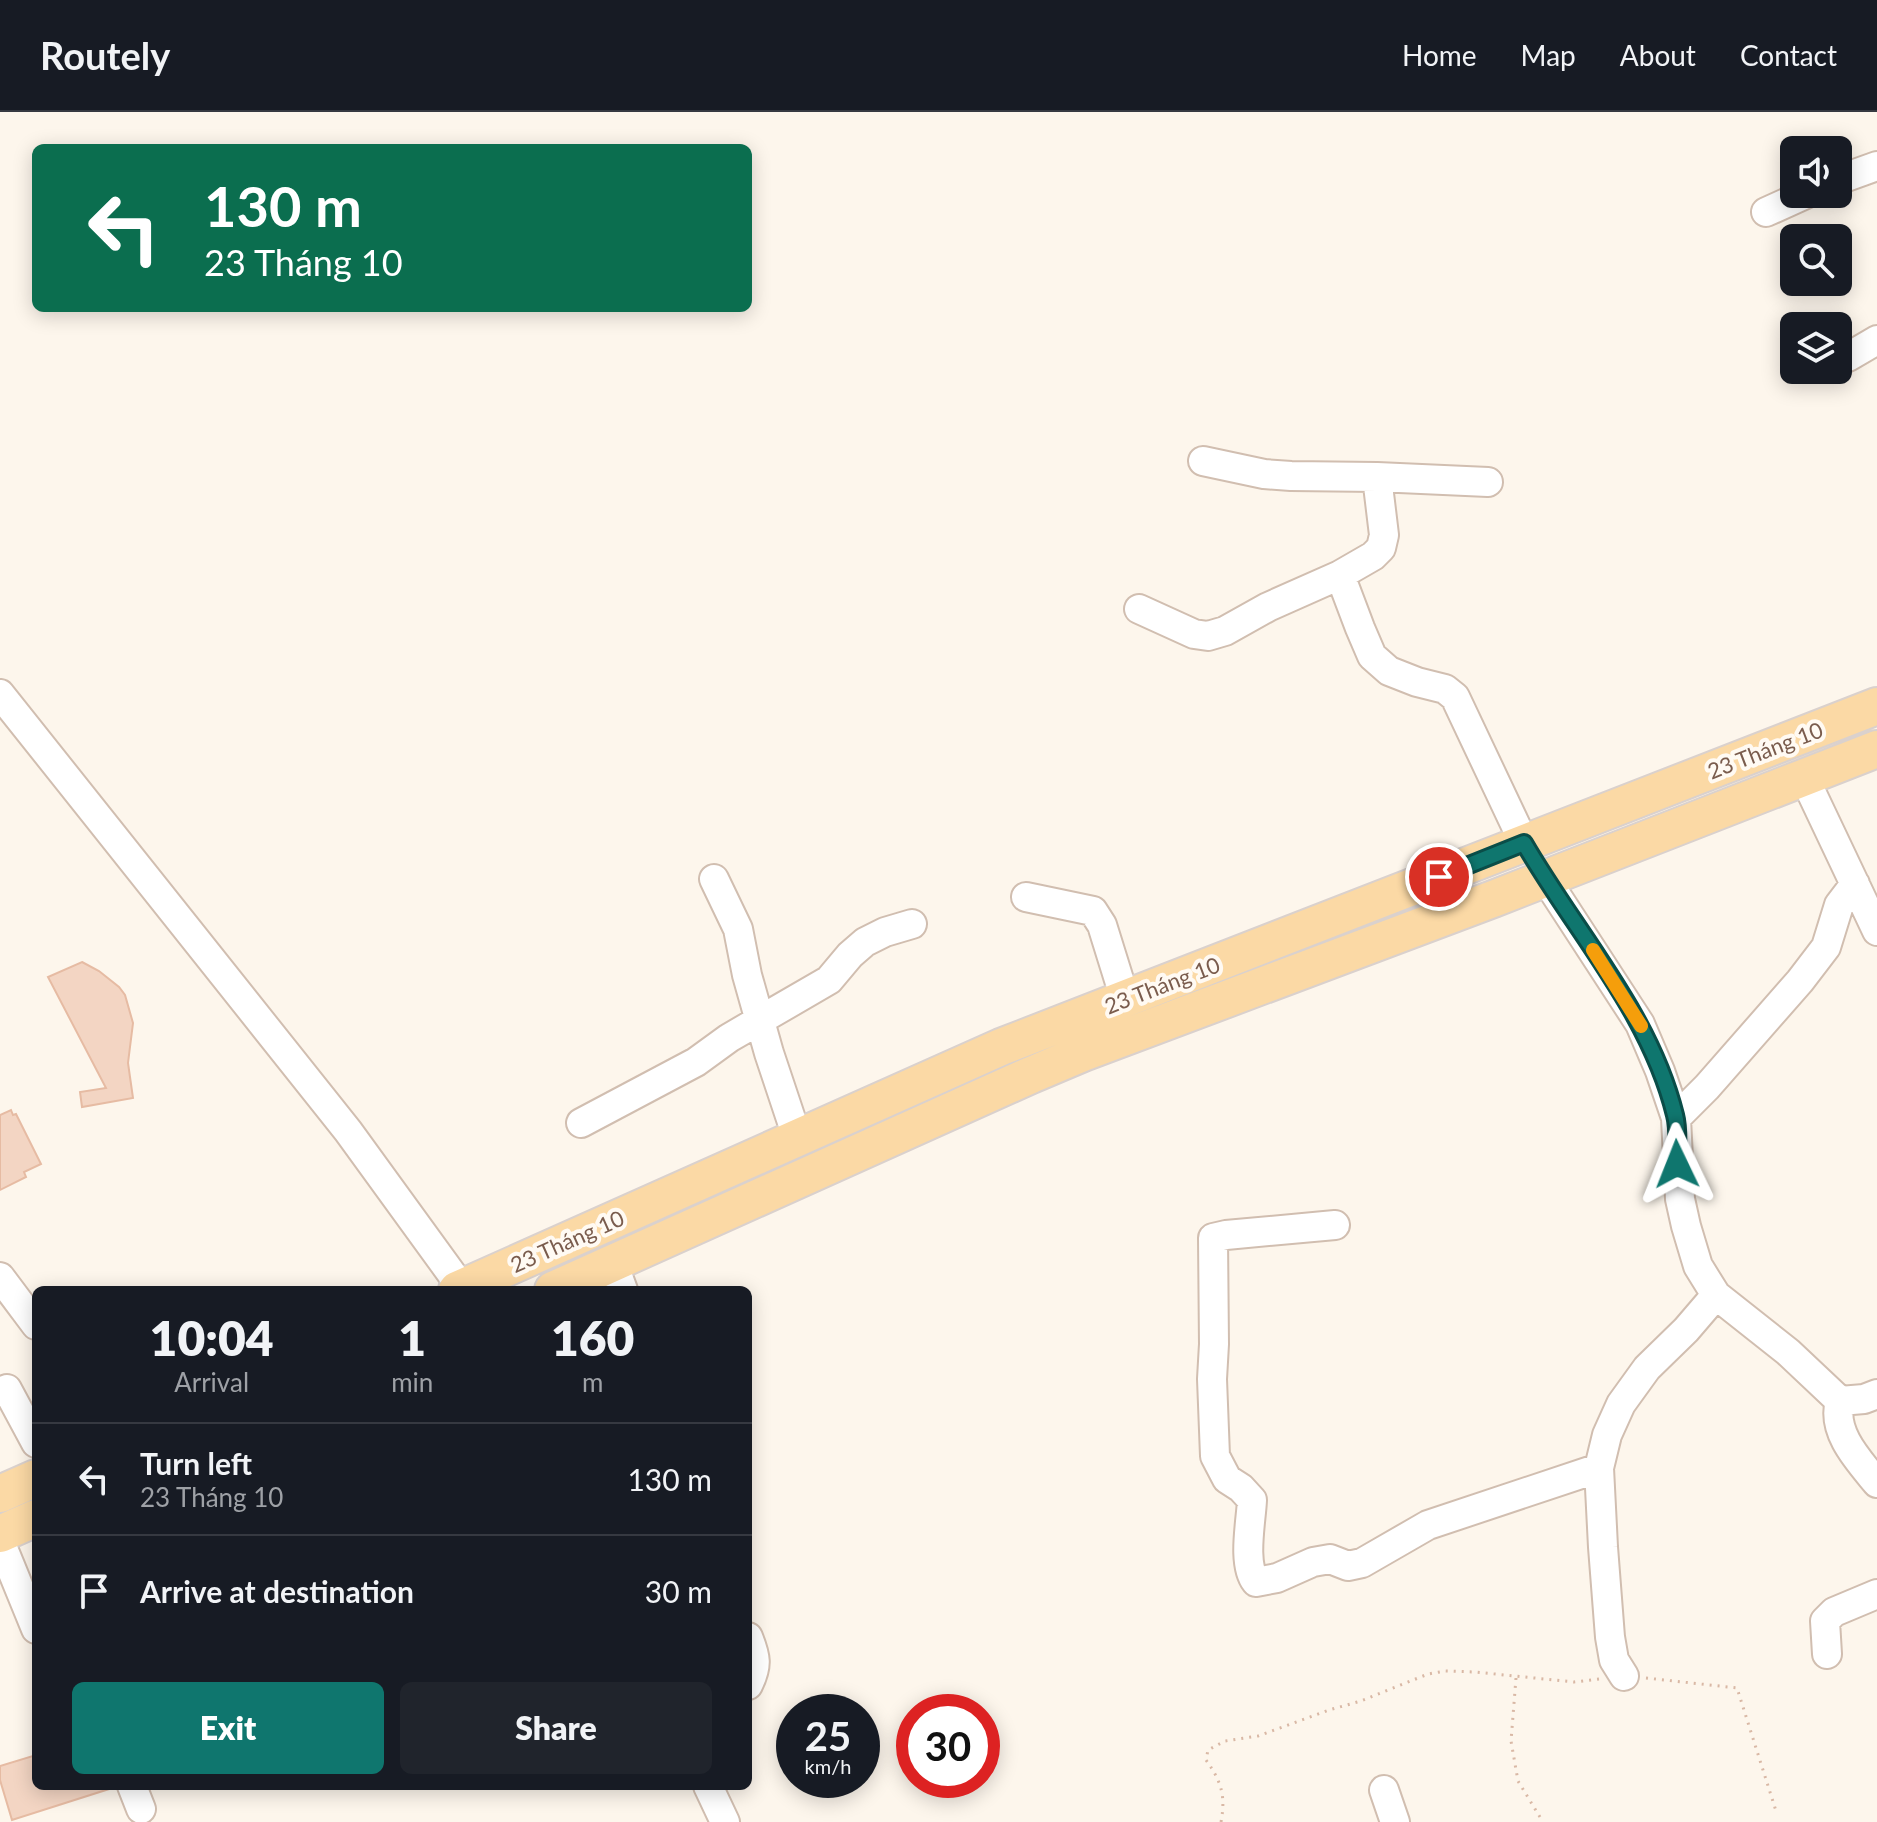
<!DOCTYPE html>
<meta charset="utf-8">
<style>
body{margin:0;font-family:Lato,sans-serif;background:#20242c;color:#f1f3f6;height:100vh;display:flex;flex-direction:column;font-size:30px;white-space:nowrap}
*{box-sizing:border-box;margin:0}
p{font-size:26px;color:#9ea1a6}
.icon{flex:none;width:44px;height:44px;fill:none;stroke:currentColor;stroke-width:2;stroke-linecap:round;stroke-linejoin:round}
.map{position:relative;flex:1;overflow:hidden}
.sheet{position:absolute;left:32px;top:1174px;width:720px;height:504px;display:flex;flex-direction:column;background:#171b24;border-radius:12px;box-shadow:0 4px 20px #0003}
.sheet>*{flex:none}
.top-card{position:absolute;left:32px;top:32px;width:720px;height:168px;border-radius:12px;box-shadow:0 4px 20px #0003;background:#0b6e4f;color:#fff;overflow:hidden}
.controls{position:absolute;left:1780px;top:24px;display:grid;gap:16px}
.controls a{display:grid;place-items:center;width:72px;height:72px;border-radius:12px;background:#171b24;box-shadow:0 4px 20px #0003;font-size:40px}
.speed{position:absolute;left:776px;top:1582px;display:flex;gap:16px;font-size:40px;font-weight:700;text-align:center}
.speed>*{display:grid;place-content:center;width:104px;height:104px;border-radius:50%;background:#171b24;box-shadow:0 4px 20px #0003;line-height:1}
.speed small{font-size:20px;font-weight:400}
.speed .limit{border:12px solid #d22;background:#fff;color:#111}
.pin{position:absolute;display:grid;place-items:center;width:68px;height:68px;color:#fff;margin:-34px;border:4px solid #fff;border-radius:50%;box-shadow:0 2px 8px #0007}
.me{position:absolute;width:88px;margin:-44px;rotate:358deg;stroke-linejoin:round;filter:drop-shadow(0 0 6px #0008)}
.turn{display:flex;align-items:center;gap:28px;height:168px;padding:0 40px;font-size:36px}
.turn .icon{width:104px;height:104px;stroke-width:2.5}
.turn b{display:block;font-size:56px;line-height:68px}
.eta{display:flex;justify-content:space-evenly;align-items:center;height:136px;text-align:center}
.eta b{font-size:48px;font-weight:800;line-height:56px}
.button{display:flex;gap:16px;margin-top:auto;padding:16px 40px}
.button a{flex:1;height:92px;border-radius:12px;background:#0f766e;color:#fff;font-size:32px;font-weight:800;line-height:92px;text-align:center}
.button a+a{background:#20242c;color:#f1f3f6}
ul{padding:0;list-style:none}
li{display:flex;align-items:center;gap:24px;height:112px;padding:0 40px;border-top:2px solid #363941}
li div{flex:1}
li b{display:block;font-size:30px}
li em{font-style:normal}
header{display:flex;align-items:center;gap:48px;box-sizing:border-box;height:112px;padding:0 40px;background:#171b24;border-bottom:2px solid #363941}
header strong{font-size:38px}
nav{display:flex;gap:44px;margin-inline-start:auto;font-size:28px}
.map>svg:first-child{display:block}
</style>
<header>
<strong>Routely</strong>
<nav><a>Home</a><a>Map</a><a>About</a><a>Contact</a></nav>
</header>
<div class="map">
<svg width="1877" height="1710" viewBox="0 0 1877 1710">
<rect width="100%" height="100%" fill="#fdf6ec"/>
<path fill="#f3d5c3" stroke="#e6bba3" stroke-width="2" d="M82 850 99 859 119 875 125 883 133 911 128 951 133 986 82 995 80 980 106 976 48 865Z
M11 998 13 1003 16 1002 41 1052 24 1060 26 1065 0 1078V1003Z
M36 1643V1674H108L109 1677 12 1708 0 1668V1654Z"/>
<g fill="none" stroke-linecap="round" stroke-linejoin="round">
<g stroke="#d1beb0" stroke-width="32">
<path id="minor" d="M1838 68 1877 54
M1766 100 1806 82
M1848 245 1877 228
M1203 349 1264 362 1291 364 1377 365
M1340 463 1360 516 1372 544 1389 559 1417 570 1445 577 1455 585 1524 731
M1139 497 1194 522 1208 524 1225 519 1268 495 1340 463 1373 444 1381 436 1384 423 1377 365 1488 370
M0 582 348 1019 462 1176
M1804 665 1877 819
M1545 766 1640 912 1660 959 1676 1006 1680 1087 1686 1114 1698 1154 1716 1183 1788 1240 1840 1289 1864 1287 1877 1282
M714 767 738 817 747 863 769 941 797 1025
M1026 785 1093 799 1102 813 1125 887
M1676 1006 1707 975 1800 869 1826 835 1839 793 1855 772
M581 1011 696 950 729 926 829 868 850 843 865 830 885 820 912 812
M1335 1113 1226 1123 1213 1126 1214 1232 1212 1267 1215 1344 1227 1367 1241 1376 1252 1388C1251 1410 1242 1452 1256 1470L1277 1466 1313 1450 1330 1447 1348 1454 1362 1451 1428 1413 1599 1356
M613 1151 623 1178
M0 1165 36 1213
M0 1280 7 1277 36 1331
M1840 1289C1831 1320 1859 1349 1877 1371
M0 1429 36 1517
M748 1525C756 1545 758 1553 748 1573
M1827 1542 1825 1509 1834 1500 1877 1482
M1624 1564 1614 1548 1610 1525 1603 1435 1599 1356 1607 1323 1621 1292 1647 1256 1686 1218 1716 1183
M132 1674 141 1697
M708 1674 725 1710
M1384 1678 1395 1710"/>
</g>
<g stroke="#dad1cd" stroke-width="40">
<path id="major" d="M457 1178 1001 935 1877 594
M553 1178 1031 963 1083 941 1493 787 1877 637
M0 1382 36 1366
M0 1422 36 1406"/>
</g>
<path stroke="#d9b8a5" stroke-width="3" stroke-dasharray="2 6" stroke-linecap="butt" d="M1516 1566 1511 1629 1518 1669 1543 1710
M1646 1566 1737 1576 1776 1699
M1221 1710C1226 1683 1221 1669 1206 1648L1208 1638 1225 1629 1258 1624 1329 1598 1361 1589 1428 1562 1445 1559 1475 1560 1574 1570 1599 1567"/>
<use href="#minor" stroke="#fff" stroke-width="28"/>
<use href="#major" stroke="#fbd9a5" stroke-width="36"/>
</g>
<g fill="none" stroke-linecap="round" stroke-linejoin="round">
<g stroke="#0a4d48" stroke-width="20">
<path id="route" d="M1439 765 1524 731C1576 821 1650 901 1675 1003 1679 1018 1677 1036 1677 1052"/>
</g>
<use href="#route" stroke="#0f766e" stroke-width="14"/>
<path stroke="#f59e0b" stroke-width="14" d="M1593 838 1641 914"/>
</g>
<g text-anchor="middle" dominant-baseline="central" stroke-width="8" stroke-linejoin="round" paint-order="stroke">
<g font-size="22" fill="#7a5c4d" stroke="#fffaf3">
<text transform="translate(1765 638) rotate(-21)">23 Tháng 10</text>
<text transform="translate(1162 873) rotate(-21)">23 Tháng 10</text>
<text transform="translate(567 1129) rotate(-24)">23 Tháng 10</text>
</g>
</g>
</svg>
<div class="controls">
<a><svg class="icon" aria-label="sound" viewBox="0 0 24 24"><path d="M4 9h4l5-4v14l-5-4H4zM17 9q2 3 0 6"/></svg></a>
<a><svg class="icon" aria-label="search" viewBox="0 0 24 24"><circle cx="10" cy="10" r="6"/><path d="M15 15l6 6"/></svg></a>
<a><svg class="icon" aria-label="layers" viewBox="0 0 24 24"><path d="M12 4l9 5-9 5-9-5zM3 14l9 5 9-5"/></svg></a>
</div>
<div class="speed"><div>25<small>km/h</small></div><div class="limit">30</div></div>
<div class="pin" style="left:1439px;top:765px;background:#d93025"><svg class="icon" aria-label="arrive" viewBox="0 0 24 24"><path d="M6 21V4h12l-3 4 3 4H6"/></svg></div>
<svg class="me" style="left:1677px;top:1052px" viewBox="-20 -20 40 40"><path d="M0-17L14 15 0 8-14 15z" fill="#0f766e" stroke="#fff" stroke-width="4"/></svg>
<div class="top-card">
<div class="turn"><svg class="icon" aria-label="left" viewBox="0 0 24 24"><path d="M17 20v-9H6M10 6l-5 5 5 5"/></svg><div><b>130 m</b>23 Tháng 10</div></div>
</div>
<section class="sheet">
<div class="eta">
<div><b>10:04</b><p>Arrival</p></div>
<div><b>1</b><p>min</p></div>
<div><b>160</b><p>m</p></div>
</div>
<ul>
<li><svg class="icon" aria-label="left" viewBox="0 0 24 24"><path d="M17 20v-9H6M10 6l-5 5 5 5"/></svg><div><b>Turn left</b><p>23 Tháng 10</p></div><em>130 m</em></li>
<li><svg class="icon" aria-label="arrive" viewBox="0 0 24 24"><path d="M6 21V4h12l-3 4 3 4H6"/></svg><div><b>Arrive at destination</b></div><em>30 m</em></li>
</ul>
<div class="button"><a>Exit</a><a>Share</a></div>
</section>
</div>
